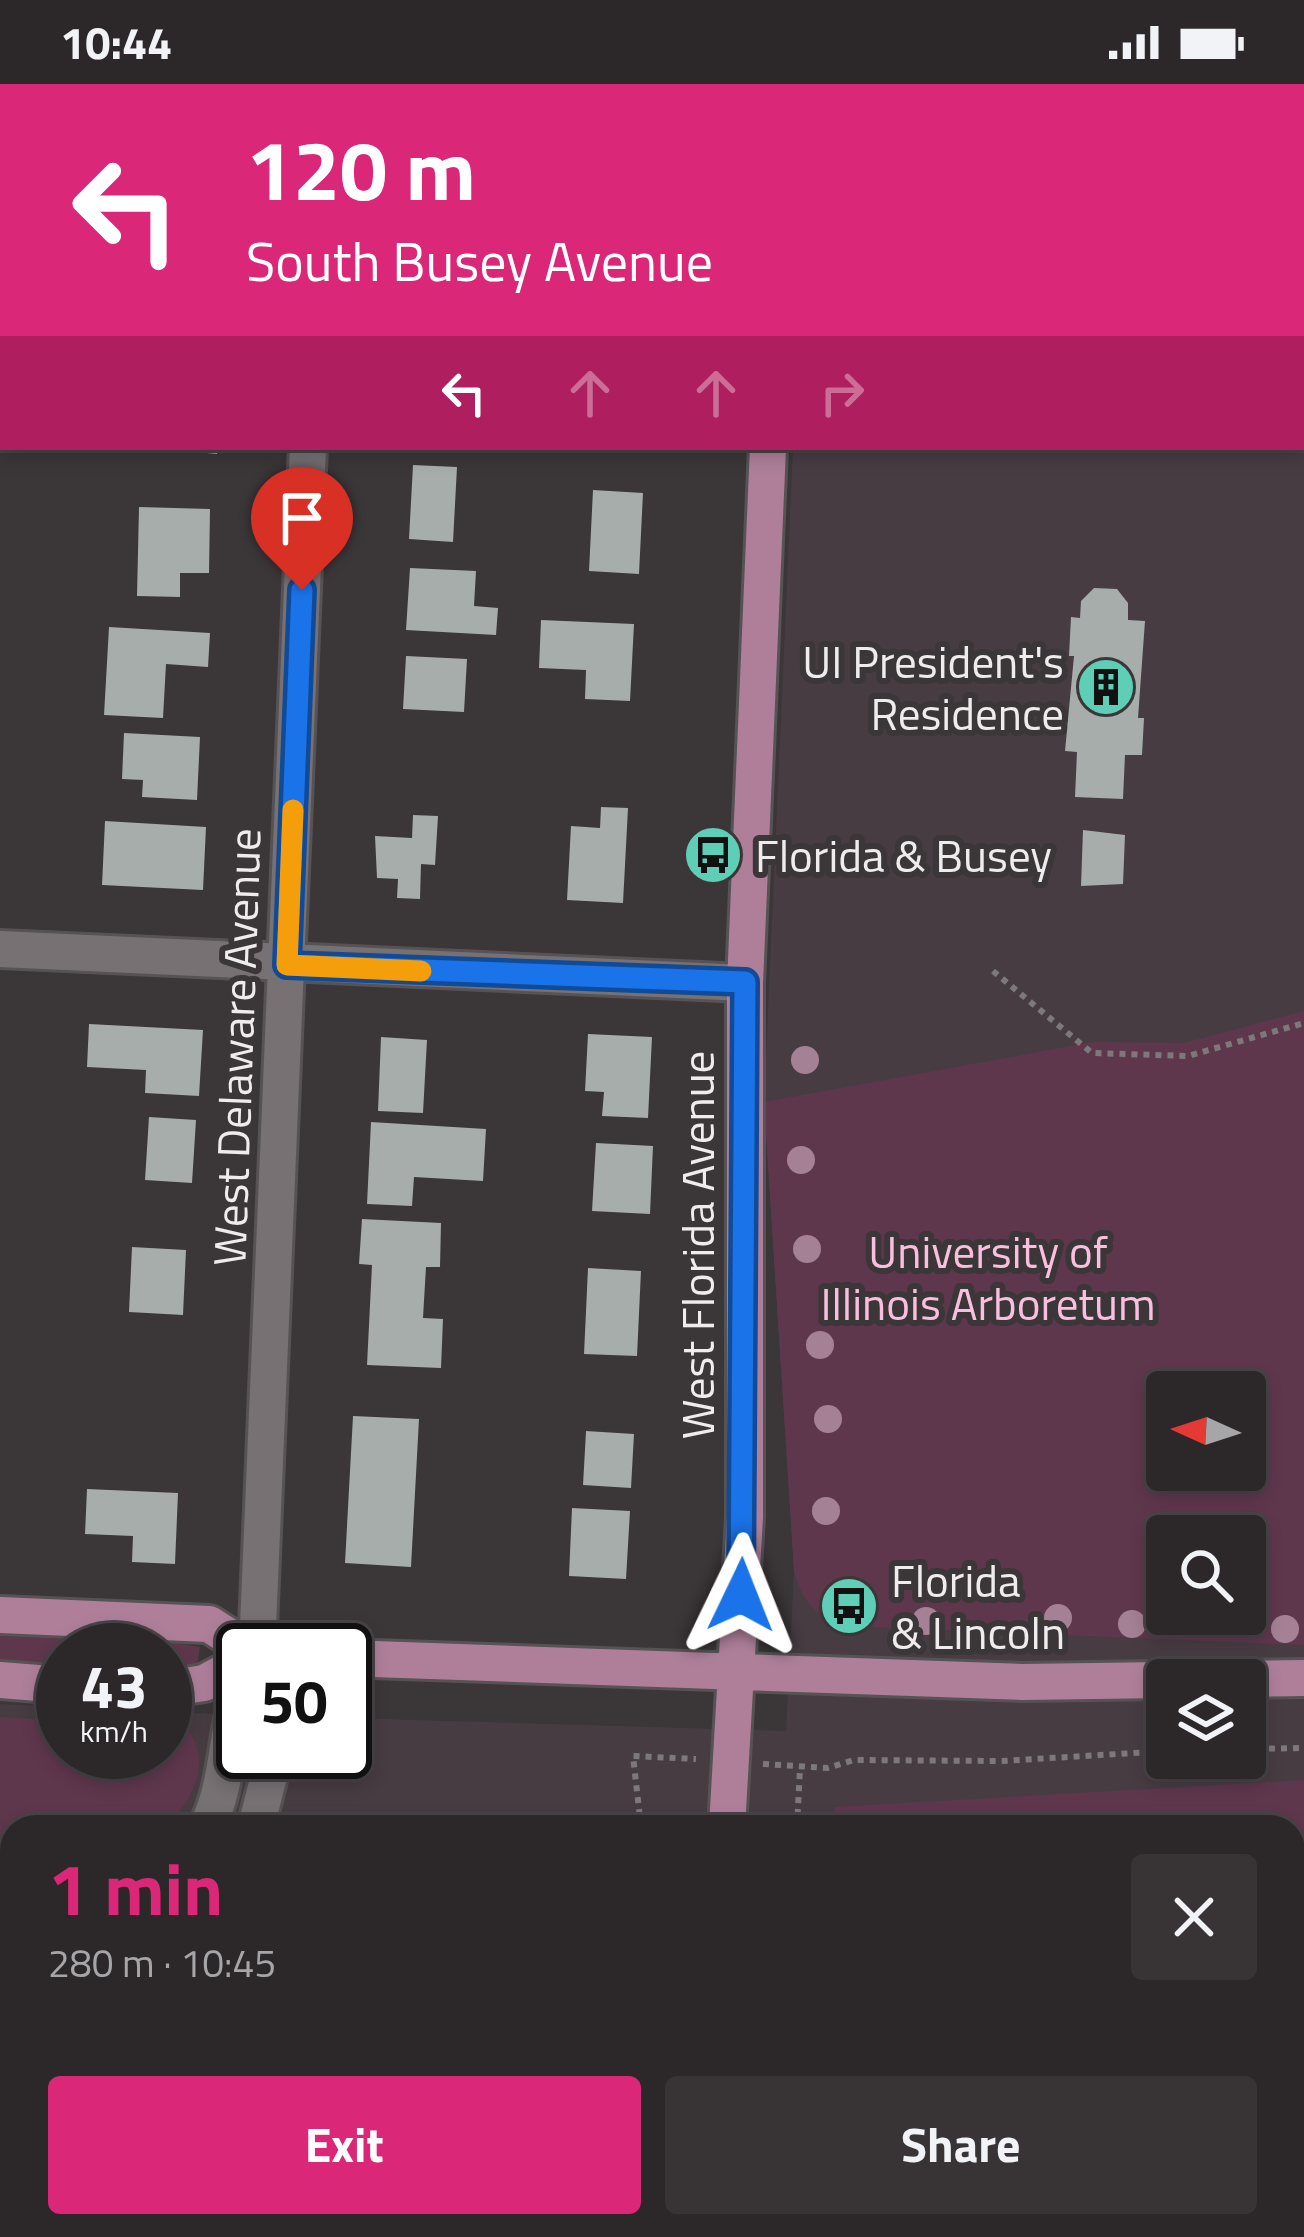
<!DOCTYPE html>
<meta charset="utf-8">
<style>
body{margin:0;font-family:"Titillium Web",sans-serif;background:#383436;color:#f1f3f6;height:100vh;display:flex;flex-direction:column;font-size:45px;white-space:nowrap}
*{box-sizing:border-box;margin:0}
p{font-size:39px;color:#a6a6a8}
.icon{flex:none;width:66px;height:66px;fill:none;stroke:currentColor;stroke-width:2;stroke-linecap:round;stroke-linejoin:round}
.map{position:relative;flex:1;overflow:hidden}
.side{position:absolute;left:0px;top:1731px;width:1305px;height:423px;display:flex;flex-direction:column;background:#2c282a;border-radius:36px 36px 0 0;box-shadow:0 6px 18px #0003,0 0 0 3px #484447}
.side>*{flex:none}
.guide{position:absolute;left:0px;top:0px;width:1305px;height:366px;box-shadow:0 6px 18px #0003,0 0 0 3px #484447;background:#db2777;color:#fff;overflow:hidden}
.needle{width:78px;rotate:273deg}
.buttons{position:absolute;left:1146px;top:1287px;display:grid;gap:24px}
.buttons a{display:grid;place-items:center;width:120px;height:120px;border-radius:12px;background:#2c282a;box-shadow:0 6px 18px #0003,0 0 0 3px #484447;font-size:60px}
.speed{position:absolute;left:36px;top:1539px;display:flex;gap:24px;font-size:60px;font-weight:700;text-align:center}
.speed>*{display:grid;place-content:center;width:156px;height:156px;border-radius:50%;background:#2c282a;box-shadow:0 6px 18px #0003,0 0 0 3px #484447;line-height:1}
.speed small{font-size:30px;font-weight:400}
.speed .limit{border:6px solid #111;border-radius:18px;background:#fff;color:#111}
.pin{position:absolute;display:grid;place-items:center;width:102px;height:102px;color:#fff;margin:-123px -51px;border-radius:50% 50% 50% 0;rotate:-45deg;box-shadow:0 0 12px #0007}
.pin .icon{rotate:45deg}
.me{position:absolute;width:132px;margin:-66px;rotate:2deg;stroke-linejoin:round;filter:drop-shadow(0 0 9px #0008)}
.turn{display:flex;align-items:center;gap:42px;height:252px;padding:0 48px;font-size:54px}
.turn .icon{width:156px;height:156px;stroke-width:2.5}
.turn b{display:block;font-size:84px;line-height:102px}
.lanes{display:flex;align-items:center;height:114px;padding:0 48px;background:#0003;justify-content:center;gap:60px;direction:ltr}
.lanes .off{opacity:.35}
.round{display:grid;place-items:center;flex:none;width:126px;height:126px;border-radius:12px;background:#383436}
.overview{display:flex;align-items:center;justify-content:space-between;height:204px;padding:0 48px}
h1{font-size:72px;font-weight:700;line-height:90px;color:#db2777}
.action{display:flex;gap:24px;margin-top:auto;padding:24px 48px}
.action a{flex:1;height:138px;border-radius:12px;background:#db2777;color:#fff;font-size:48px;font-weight:700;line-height:138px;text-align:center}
.action a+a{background:#383436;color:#f1f3f6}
.status{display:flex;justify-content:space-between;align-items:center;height:84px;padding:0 60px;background:#2c282a;direction:ltr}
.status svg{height:33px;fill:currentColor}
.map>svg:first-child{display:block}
</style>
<div class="status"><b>10:44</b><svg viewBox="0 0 49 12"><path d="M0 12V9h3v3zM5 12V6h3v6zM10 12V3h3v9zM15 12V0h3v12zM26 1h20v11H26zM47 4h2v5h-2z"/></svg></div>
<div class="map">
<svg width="1304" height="2153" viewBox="0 0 1304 2153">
<rect width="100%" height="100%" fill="#3b3638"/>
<path fill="#473c42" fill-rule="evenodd" d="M810 0H1304V2153H0V1620L63 1623V1668H165V1628L243 1631V1668H345V1634L786 1647 794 1487 764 1018 793 363H1302V3ZM1167 1308H1245V1386H1167ZM1167 1452H1245V1530H1167ZM1167 1596H1245V1674H1167ZM12 1743H1293V2142H12Z"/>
<path fill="#5f374d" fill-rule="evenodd" d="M1304 927V1561L848 1542C818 1536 801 1516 794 1487L764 1018 1093 958 1184 959ZM1245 1308V1386H1167V1308ZM1167 1452H1245V1530H1167Z
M0 1552 177 1559 200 1563 197 1580 165 1585V1566H63V1581L0 1576Z
M0 1633 63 1637V1668H165V1642L189 1647C212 1680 191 1718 166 1743H12V1884L0 1895Z
M1304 1696V2153H813V2142H1293V1743H833L834 1723Z"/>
<path fill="#a6adab" d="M146 363H218L217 370Z
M413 381 457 383 453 458 409 455Z
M593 406 643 409 639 490 589 487Z
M139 423 210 425 209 489H180V513L137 512Z
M410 484 476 487 474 522 498 524 496 551 406 546Z
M1094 504 1117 505 1128 519V536L1145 537 1138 634H1144L1142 671H1125L1123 715 1075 713 1077 668 1065 667 1074 572H1069L1071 533 1080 534 1081 517Z
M541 536 634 540 630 617 585 615 586 586 539 584Z
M109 543 210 549 208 583 166 580 163 634 104 631Z
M406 572 467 575 464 628 403 625Z
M124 649 200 653 197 716 142 713 143 696 122 695Z
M601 723 628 724 623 819 567 816 571 742 600 744Z
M413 731 438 732 435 781 421 780 420 815 397 814 398 795 377 794 375 752 412 754Z
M105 737 206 743 203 806 102 801Z
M1083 746 1125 751 1123 800 1081 802Z
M89 940 203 946 199 1012 145 1009 146 986 87 983Z
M588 950 652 953 648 1034 602 1032 604 1008 585 1007Z
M381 953 427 956 423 1029 378 1027Z
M149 1033 196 1036 192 1099 145 1096Z
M371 1038 486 1045 483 1097 414 1093 412 1122 367 1120Z
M596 1059 653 1062 650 1130 592 1127Z
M362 1135 441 1139 440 1183H426L423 1234 443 1235 441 1284 367 1281 372 1181 359 1180Z
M132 1163 186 1166 183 1231 129 1228Z
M588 1184 641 1187 637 1272 584 1270Z
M353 1332 419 1335 411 1483 345 1479Z
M586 1347 634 1350 631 1404 583 1401Z
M87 1405 178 1409 175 1480 132 1478 133 1452 85 1450Z
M572 1424 630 1427 626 1495 569 1492Z
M207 2142H310V2153H207Z
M387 2142 479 2146V2153H387Z"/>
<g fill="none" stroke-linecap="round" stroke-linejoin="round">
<g stroke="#575355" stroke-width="42">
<path id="minor" d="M324 3V0
M0 865 745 899
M257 1566 308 363
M207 1743C230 1698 224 1648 243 1604
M256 1743 275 1668
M0 1951 12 1931
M0 1987 12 1991
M62 2153 63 2142"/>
</g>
<g stroke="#575355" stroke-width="42">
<path id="major" d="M782 3V0
M0 1531 209 1540 250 1566
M345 1574 1022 1598 1304 1594
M0 1596 63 1601
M165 1605 204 1599 243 1578
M727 1743 745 1433V899L768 363
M677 2153V2142
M742 2153V2142"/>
</g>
<path stroke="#7d797b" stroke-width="6" stroke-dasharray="6 6" stroke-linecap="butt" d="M993 887 1092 969 1188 972 1304 939
M1245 1665 1304 1664
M763 1680 828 1684 854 1676 1002 1677 1167 1667
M641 1743 633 1672 696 1675
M797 1743 800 1684
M333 2145 373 2146
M605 2153V2142"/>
<use href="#minor" stroke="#777174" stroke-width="36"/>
<use href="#major" stroke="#af7f9a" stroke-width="36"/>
</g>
<g fill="#a48194">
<circle cx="805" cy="976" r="14"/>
<circle cx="801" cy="1076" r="14"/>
<circle cx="807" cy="1165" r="14"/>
<circle cx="820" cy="1261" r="14"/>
<circle cx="828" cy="1335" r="14"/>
<circle cx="826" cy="1427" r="14"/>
<circle cx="1058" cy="1534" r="14"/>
<circle cx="926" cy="1537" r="14"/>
<circle cx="1132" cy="1540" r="14"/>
<circle cx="1285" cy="1545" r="14"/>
</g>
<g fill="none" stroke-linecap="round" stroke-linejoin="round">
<g stroke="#114b97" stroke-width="30">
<path id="route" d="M302 506 287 881 745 898 741 1511"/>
</g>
<use href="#route" stroke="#1a73e8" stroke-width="21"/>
<path stroke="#f59e0b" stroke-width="21" d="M293 726 287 881 421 887"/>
</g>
<defs>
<g id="building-disc" transform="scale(3)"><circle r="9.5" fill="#5eceb7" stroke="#3b3638"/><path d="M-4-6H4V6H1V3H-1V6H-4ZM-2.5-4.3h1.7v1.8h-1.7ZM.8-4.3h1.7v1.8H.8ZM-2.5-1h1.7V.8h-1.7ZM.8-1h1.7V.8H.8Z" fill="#111"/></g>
<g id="bus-disc" transform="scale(3)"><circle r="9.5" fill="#5eceb7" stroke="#3b3638"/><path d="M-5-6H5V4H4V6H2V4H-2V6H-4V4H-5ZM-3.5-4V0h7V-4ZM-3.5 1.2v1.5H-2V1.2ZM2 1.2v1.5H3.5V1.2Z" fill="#111"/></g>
</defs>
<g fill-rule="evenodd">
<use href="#building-disc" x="1106" y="603"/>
<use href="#bus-disc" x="713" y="771"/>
<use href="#bus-disc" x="849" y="1522"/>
</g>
<g text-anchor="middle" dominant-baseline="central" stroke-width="12" stroke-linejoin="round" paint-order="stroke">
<g font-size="45" fill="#efeced" stroke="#3b3638" text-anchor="start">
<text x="1064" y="577" text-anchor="end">UI President's<tspan x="1064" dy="52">Residence</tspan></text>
<text x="755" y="771">Florida &amp; Busey</text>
<text x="891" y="1496">Florida<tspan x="891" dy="52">&amp; Lincoln</tspan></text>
</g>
<g font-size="45" fill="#efeced" stroke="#3b3638">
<text transform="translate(236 963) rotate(-88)">West Delaware Avenue</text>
<text transform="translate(697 1161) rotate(-90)">West Florida Avenue</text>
</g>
<g font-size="45" fill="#fabfdf" stroke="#3b3638">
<text x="988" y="1167">University of<tspan x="988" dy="52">Illinois Arboretum</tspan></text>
</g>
</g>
</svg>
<div class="buttons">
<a><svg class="needle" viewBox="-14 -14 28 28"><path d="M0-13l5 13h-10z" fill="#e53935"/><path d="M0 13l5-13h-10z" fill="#a6a6a8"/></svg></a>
<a><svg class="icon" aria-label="search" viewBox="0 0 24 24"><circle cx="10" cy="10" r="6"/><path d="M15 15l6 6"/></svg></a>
<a><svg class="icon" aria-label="layers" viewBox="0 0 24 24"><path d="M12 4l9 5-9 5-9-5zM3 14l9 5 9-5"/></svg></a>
</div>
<div class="speed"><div>43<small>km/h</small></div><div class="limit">50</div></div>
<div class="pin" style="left:302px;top:506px;background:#d93025"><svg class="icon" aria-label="arrive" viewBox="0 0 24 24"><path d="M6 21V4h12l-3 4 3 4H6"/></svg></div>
<svg class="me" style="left:741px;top:1511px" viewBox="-20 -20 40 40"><path d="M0-17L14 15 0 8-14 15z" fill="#1a73e8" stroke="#fff" stroke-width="4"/></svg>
<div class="guide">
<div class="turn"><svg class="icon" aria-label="left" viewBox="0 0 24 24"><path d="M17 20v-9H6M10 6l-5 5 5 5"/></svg><div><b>120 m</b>South Busey Avenue</div></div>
<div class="lanes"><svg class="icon" aria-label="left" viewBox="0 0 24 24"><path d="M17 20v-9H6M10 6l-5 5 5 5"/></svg><svg class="icon off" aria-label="ahead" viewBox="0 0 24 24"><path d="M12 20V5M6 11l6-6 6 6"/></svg><svg class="icon off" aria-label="ahead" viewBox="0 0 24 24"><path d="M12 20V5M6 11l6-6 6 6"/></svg><svg class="icon off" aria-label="right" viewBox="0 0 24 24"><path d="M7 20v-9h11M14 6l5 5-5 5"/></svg></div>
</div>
<section class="side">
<div class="overview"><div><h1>1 min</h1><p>280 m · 10:45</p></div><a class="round"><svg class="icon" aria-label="close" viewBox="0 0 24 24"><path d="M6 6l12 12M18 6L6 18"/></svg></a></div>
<div class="action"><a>Exit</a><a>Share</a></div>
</section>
</div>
